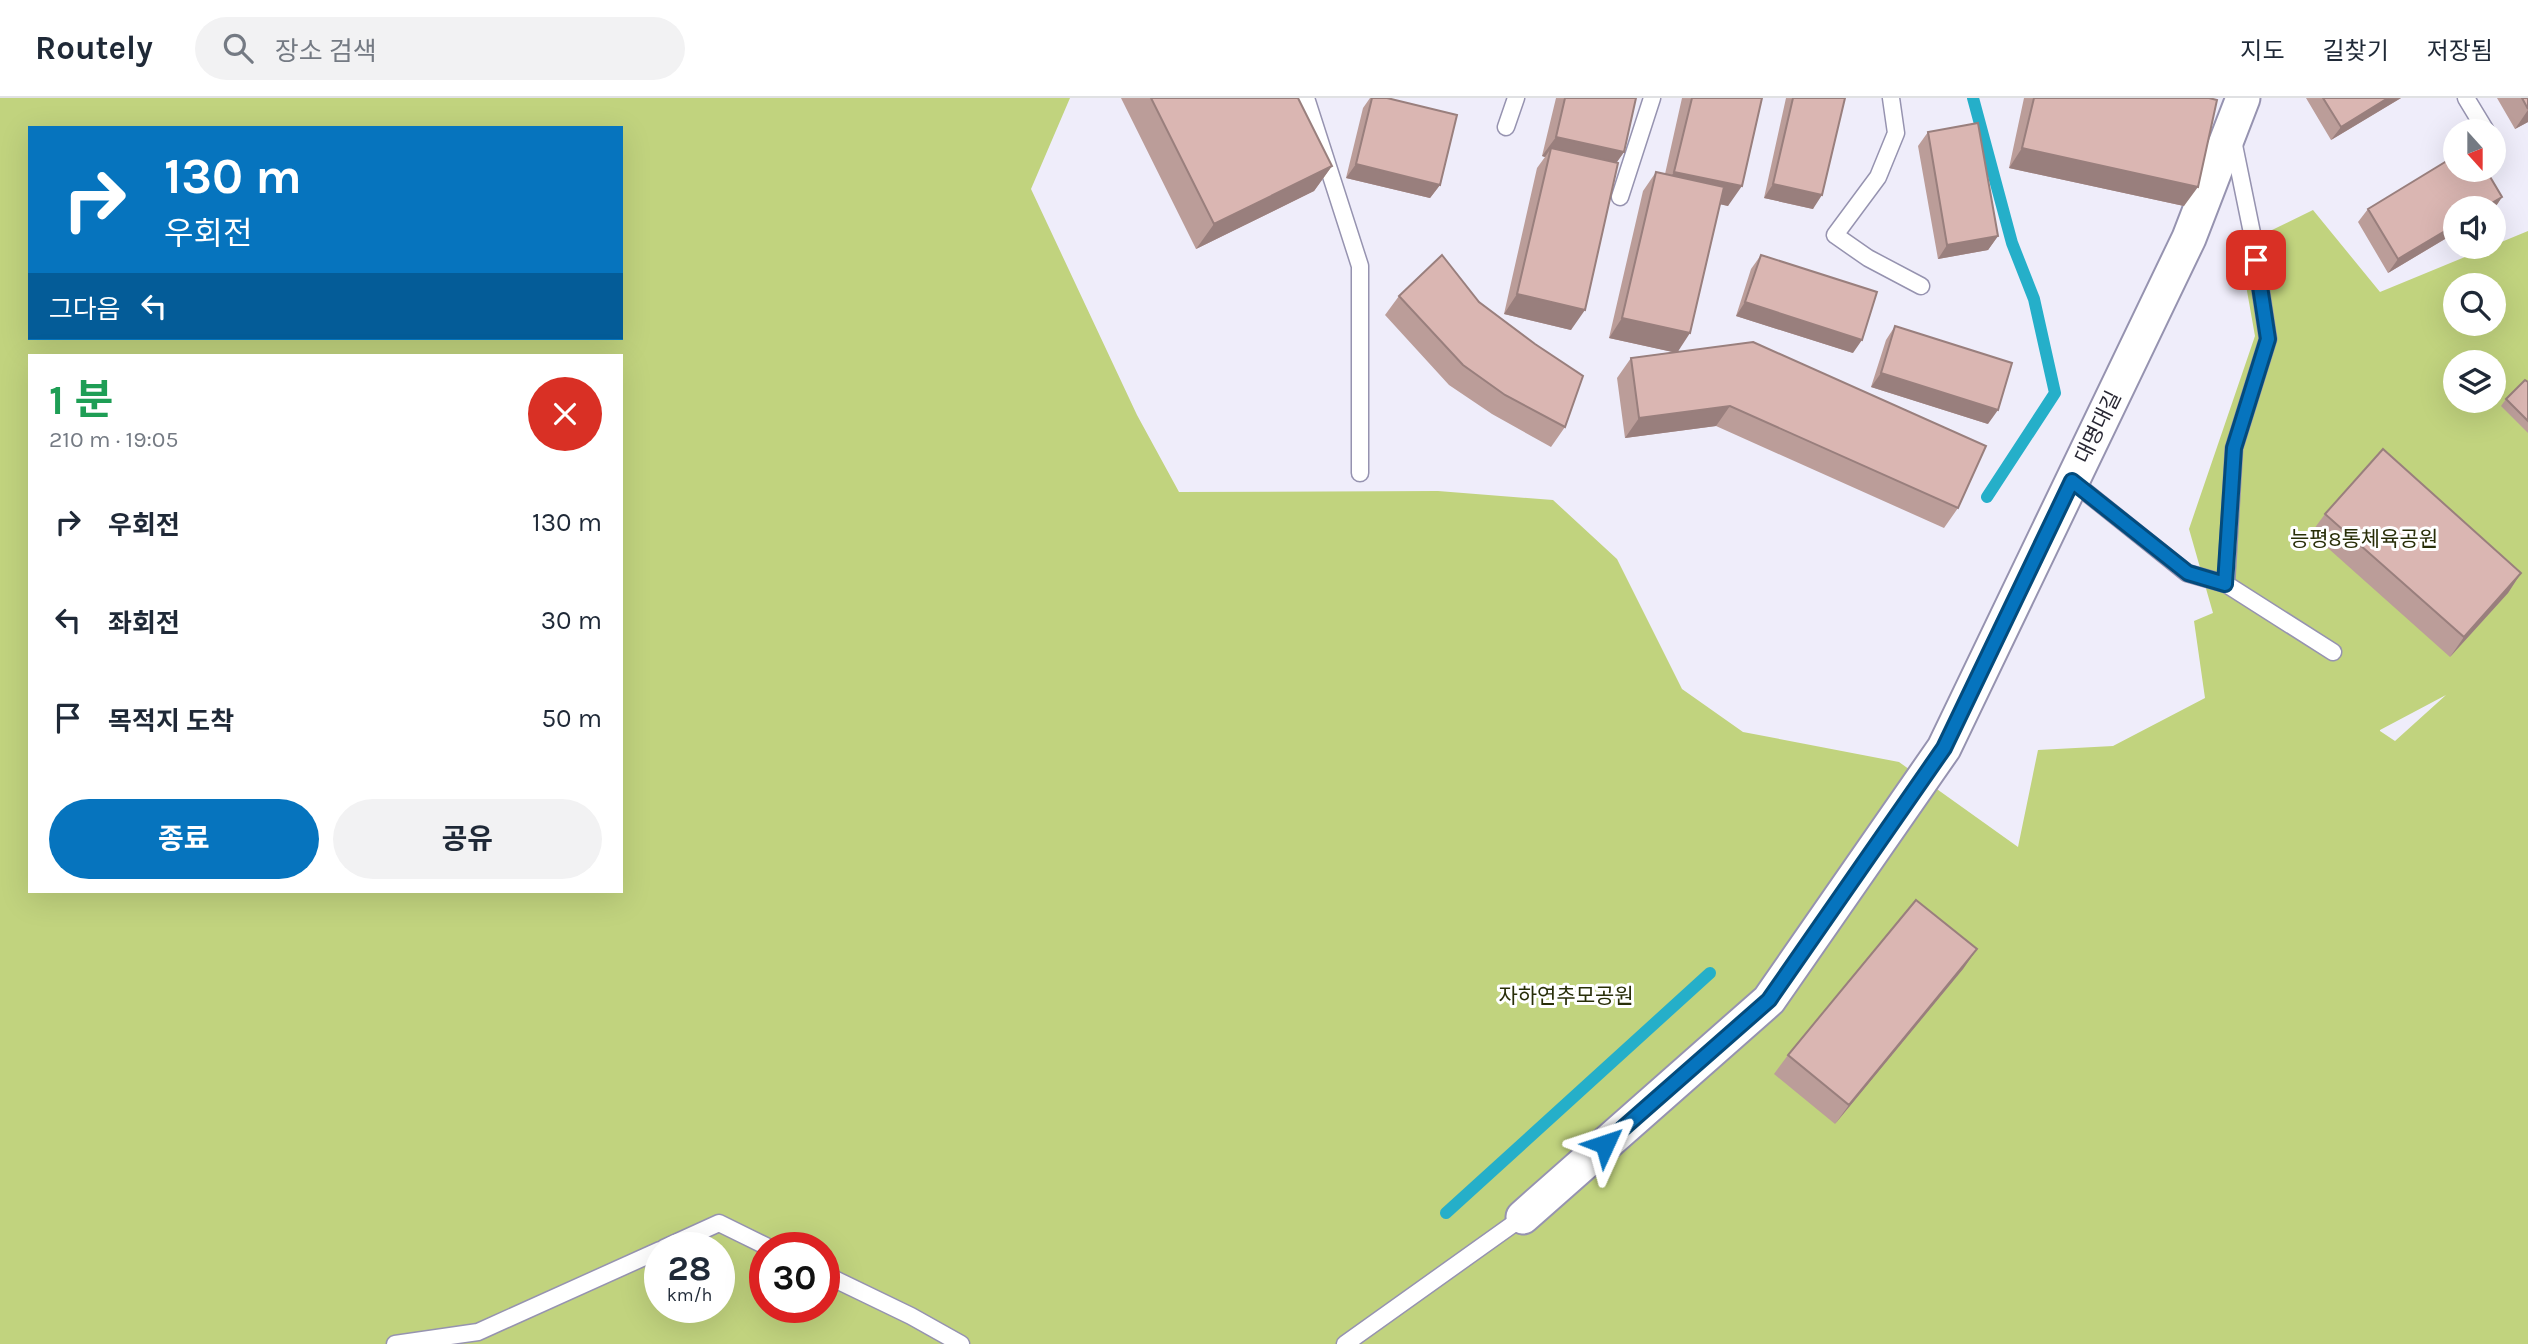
<!DOCTYPE html>
<html lang="ko">
<meta charset="utf-8">
<style>
body{margin:0;font-family:Karla,"Noto Sans KR",sans-serif;background:#f2f2f3;color:#1f2937;height:100vh;display:flex;flex-direction:column;font-size:26px;white-space:nowrap}
*{box-sizing:border-box;margin:0}
p{font-size:23px;color:#747a83}
.icon{flex:none;width:38px;height:38px;fill:none;stroke:currentColor;stroke-width:2;stroke-linecap:round;stroke-linejoin:round}
.map{position:relative;flex:1;overflow:hidden}
.side{position:absolute;left:28px;top:256px;width:595px;height:539px;display:flex;flex-direction:column;background:#fff;border-radius:0px;box-shadow:0 7px 28px #0002}
.side>*{flex:none}
.top-card{position:absolute;left:28px;top:28px;width:595px;height:214px;border-radius:0px;box-shadow:0 7px 28px #0002;background:#0674be;color:#fff;overflow:hidden}
.needle{width:46px;rotate:159deg}
.fabs{position:absolute;left:2443px;top:21px;display:grid;gap:14px}
.fabs a{display:grid;place-items:center;width:63px;height:63px;border-radius:50%;background:#fff;box-shadow:0 7px 28px #0002;font-size:35px}
.speed{position:absolute;left:644px;top:1134px;display:flex;gap:14px;font-size:35px;font-weight:700;text-align:center}
.speed>*{display:grid;place-content:center;width:91px;height:91px;border-radius:50%;background:#fff;box-shadow:0 7px 28px #0002;line-height:1}
.speed small{font-size:18px;font-weight:400}
.speed .limit{border:10px solid #d22;background:#fff;color:#111}
.pin{position:absolute;display:grid;place-items:center;width:60px;height:60px;color:#fff;margin:-30px;border-radius:14px;box-shadow:0 4px 10px #0006}
.me{position:absolute;width:77px;margin:-38px;rotate:48deg;stroke-linejoin:round;filter:drop-shadow(0 0 5px #0008)}
.turn{display:flex;align-items:center;gap:24px;height:147px;padding:0 21px;font-size:32px}
.turn .icon{width:91px;height:91px;stroke-width:2.5}
.turn b{display:block;font-size:49px;line-height:60px}
.then{display:flex;align-items:center;height:66px;padding:0 21px;background:#0003;gap:14px;font-size:26px}
.round{display:grid;place-items:center;flex:none;width:74px;height:74px;border-radius:37px;background:#f2f2f3}
.overview{display:flex;align-items:center;justify-content:space-between;height:119px;padding:0 21px}
h1{font-size:42px;font-weight:700;line-height:52px;color:#1e9e55}
.action{display:flex;gap:14px;margin-top:auto;padding:14px 21px}
.action a{flex:1;height:80px;border-radius:42px;background:#0674be;color:#fff;font-size:28px;font-weight:700;line-height:80px;text-align:center}
.action a+a{background:#f2f2f3;color:#1f2937}
ul{padding:0;list-style:none}
li{display:flex;align-items:center;gap:21px;height:98px;padding:0 21px}
li div{flex:1}
li b{display:block;font-size:26px}
li em{font-style:normal}
header{display:flex;align-items:center;gap:42px;box-sizing:border-box;height:98px;padding:0 35px;background:#fff;border-bottom:2px solid #e0e1e3}
header strong{font-size:33px}
nav{display:flex;gap:38px;margin-inline-start:auto;font-size:24px}
.search{width:490px;height:63px;background:#f2f2f3;display:flex;align-items:center;gap:18px;box-sizing:border-box;padding:0 24px;border-radius:38px;color:#747a83;font-size:26px}
.map>svg:first-child{display:block}
</style>
<header>
<strong>Routely</strong>
<div class="search"><svg class="icon" aria-label="search" viewBox="0 0 24 24"><circle cx="10" cy="10" r="6"/><path d="M15 15l6 6"/></svg>장소 검색</div>
<nav><a>지도</a><a>길찾기</a><a>저장됨</a></nav>
</header>
<div class="map">
<svg width="2528" height="1246" viewBox="0 0 2528 1246">
<rect width="100%" height="100%" fill="#efedfa"/>
<path fill="#c1d37e" fill-rule="evenodd" d="M0 0H1070L1031 91 1137 317 1179 394 1438 393 1553 402 1617 461 1682 591 1743 634 1899 664 2018 749 2038 652 2113 648 2205 600 2194 523 2213 515 2189 431 2255 238 2239 148 2313 112 2380 194 2528 133V1246H0ZM30 30H621V240H30ZM2455 187H2494V226H2455ZM30 257H621V793H30ZM2455 264H2494V303H2455ZM2446 597 2395 643 2380 633V632ZM660 1150H719V1209H660ZM765 1150H824V1209H765Z"/>
<g fill="none" stroke-linecap="round" stroke-linejoin="round">
<path stroke="#25afc9" stroke-width="12" d="M1973 0 2012 145 2034 201 2055 295 1987 399
M1446 1115 1710 875"/>
<g stroke="#9693b0" stroke-width="19">
<path id="lane" d="M1306 0 1360 168V375
M1891 0 1896 35 1878 79 1835 137 1868 160 1921 188
M2466 0 2486 33
M1506 29 1516 0
M1620 99 1652 0
M2072 383 2187 475 2226 486 2333 554
M2226 486 2234 350 2268 241 2252 135 2233 42
M664 1150 719 1125 770 1150
M824 1176 911 1218 961 1246
M395 1246 478 1234 660 1152
M1345 1246 1523 1119"/>
</g>
<g stroke="#9693b0" stroke-width="37">
<path id="street" d="M1523 1119 1769 902 1944 650 2189 140 2243 0"/>
</g>
<use href="#lane" stroke="#fff" stroke-width="16"/>
<use href="#street" stroke="#fff" stroke-width="33"/>
</g>
<path fill="#bb9d99" d="M1121 0H1298L1332 68 1314 93 1196 151Z
M1370 0H1387L1440 87 1430 100 1346 80 1363 10Z
M1556 0H1636L1624 54 1616 65 1571 232 1504 216 1537 70 1545 59 1542 58Z
M1682 0H1762L1728 108 1720 106 1678 254 1958 410 1944 430 1716 328 1625 340 1617 280 1631 260 1673 254 1609 240 1643 93 1656 74 1665 76Z
M1786 0H1845L1813 111 1764 100Z
M2024 0H2209L2184 108 2009 70Z
M2306 0H2401L2331 42Z
M2497 0H2528V24L2515 31Z
M1928 34 1998 138 1988 152 1938 161 1918 48Z
M2502 99 2494 111 2455 110V135L2388 175 2358 124 2368 111Z
M1761 157 1853 255 1736 218 1751 171Z
M1399 198 1565 329 1551 349 1492 316 1449 287 1385 217Z
M1895 228 1988 326 1871 289 1886 242Z
M2528 284V335L2501 308 2506 301Z
M2325 416 2521 475 2508 495 2450 559 2311 435Z
M1977 851 1963 871 1835 1026 1774 976 1788 957Z"/>
<path fill="#997f7d" d="M2388 0H2401L2331 42 2341 29Z
M2528 12V24L2515 31Z
M1556 39 1624 54 1610 74 1551 50 1545 59 1542 58Z
M2022 50 2198 89 2184 108 2009 70Z
M1356 66 1440 87 1430 100 1346 80Z
M1332 68 1314 93 1196 151 1214 126Z
M1674 74 1742 88 1728 108 1661 93Z
M1773 86 1822 97 1813 111 1764 100Z
M2502 99 2494 111 2483 110Z
M2455 127V135L2388 175 2398 161Z
M1998 138 1988 152 1938 161 1947 147Z
M1517 196 1585 212 1571 232 1504 216Z
M1745 204 1862 242 1853 255 1736 218Z
M1622 220 1690 235 1677 255 1609 240Z
M1881 275 1998 312 1988 326 1871 289Z
M1730 308 1716 328 1625 340 1639 320Z
M2521 475 2508 495 2450 559 2464 539Z
M1977 851 1963 871 1835 1026 1849 1007Z"/>
<path fill="#dab6b2" stroke="#997f7d" stroke-width="2" d="M1151 0H1298L1332 68 1214 126Z
M1372 0H1387L1457 17 1440 87 1356 66Z
M1565 0H1636L1624 54 1556 39Z
M1692 0H1762L1742 88 1674 74Z
M1793 0H1845L1822 97 1773 86Z
M2034 0H2209L2217 2 2198 89 2022 50Z
M2323 0H2388L2341 29Z
M2522 0H2528V11Z
M1978 25 1998 138 1947 147 1928 34Z
M1551 50 1618 65 1585 212 1517 196Z
M2455 58V72H2486L2502 99 2483 110H2455V127L2398 161 2368 111Z
M1656 74 1724 89 1690 235 1622 220Z
M1442 157 1479 204 1535 246 1583 278 1565 329 1505 297 1463 267 1399 198Z
M1761 157 1877 194 1862 242 1745 204Z
M1895 228 2012 265 1998 312 1881 275Z
M1753 244 1986 348 1958 410 1730 308 1639 320 1631 260Z
M2525 282 2528 284V323L2506 301Z
M2383 351 2521 475 2464 539 2325 416Z
M1916 802 1977 851 1849 1007 1788 957Z"/>
<g fill="none" stroke-linecap="round" stroke-linejoin="round">
<g stroke="#044b7c" stroke-width="18">
<path id="route" d="M1605 1046 1769 902 1944 650 2072 383 2188 475 2225 486 2234 350 2268 241 2256 162"/>
</g>
<use href="#route" stroke="#0674be" stroke-width="12"/>
</g>
<g text-anchor="middle" dominant-baseline="central" stroke-width="6" stroke-linejoin="round" paint-order="stroke">
<g font-size="21" fill="#292834" stroke="#fff">
<text transform="translate(2098 329) rotate(-64)">대명대길</text>
</g>
<g font-size="21" fill="#282e08" stroke="#fff">
<text x="2364" y="441">능평8통체육공원</text>
<text x="1566" y="898">자하연추모공원</text>
</g>
</g>
</svg>
<div class="fabs">
<a><svg class="needle" viewBox="-14 -14 28 28"><path d="M0-13l5 13h-10z" fill="#e53935"/><path d="M0 13l5-13h-10z" fill="#747a83"/></svg></a>
<a><svg class="icon" aria-label="sound" viewBox="0 0 24 24"><path d="M4 9h4l5-4v14l-5-4H4zM17 9q2 3 0 6"/></svg></a>
<a><svg class="icon" aria-label="search" viewBox="0 0 24 24"><circle cx="10" cy="10" r="6"/><path d="M15 15l6 6"/></svg></a>
<a><svg class="icon" aria-label="layers" viewBox="0 0 24 24"><path d="M12 4l9 5-9 5-9-5zM3 14l9 5 9-5"/></svg></a>
</div>
<div class="speed"><div>28<small>km/h</small></div><div class="limit">30</div></div>
<div class="pin" style="left:2256px;top:162px;background:#d93025"><svg class="icon" aria-label="arrive" viewBox="0 0 24 24"><path d="M6 21V4h12l-3 4 3 4H6"/></svg></div>
<svg class="me" style="left:1605px;top:1046px" viewBox="-20 -20 40 40"><path d="M0-17L14 15 0 8-14 15z" fill="#0674be" stroke="#fff" stroke-width="4"/></svg>
<div class="top-card">
<div class="turn"><svg class="icon" aria-label="right" viewBox="0 0 24 24"><path d="M7 20v-9h11M14 6l5 5-5 5"/></svg><div><b>130 m</b>우회전</div></div>
<div class="then">그다음<svg class="icon" aria-label="left" viewBox="0 0 24 24"><path d="M17 20v-9H6M10 6l-5 5 5 5"/></svg></div>
</div>
<section class="side">
<div class="overview"><div><h1>1 분</h1><p>210 m · 19:05</p></div><a class="round" style="background:#d93025;color:#fff"><svg class="icon" aria-label="close" viewBox="0 0 24 24"><path d="M6 6l12 12M18 6L6 18"/></svg></a></div>
<ul>
<li><svg class="icon" aria-label="right" viewBox="0 0 24 24"><path d="M7 20v-9h11M14 6l5 5-5 5"/></svg><div><b>우회전</b></div><em>130 m</em></li>
<li><svg class="icon" aria-label="left" viewBox="0 0 24 24"><path d="M17 20v-9H6M10 6l-5 5 5 5"/></svg><div><b>좌회전</b></div><em>30 m</em></li>
<li><svg class="icon" aria-label="arrive" viewBox="0 0 24 24"><path d="M6 21V4h12l-3 4 3 4H6"/></svg><div><b>목적지 도착</b></div><em>50 m</em></li>
</ul>
<div class="action"><a>종료</a><a>공유</a></div>
</section>
</div>
